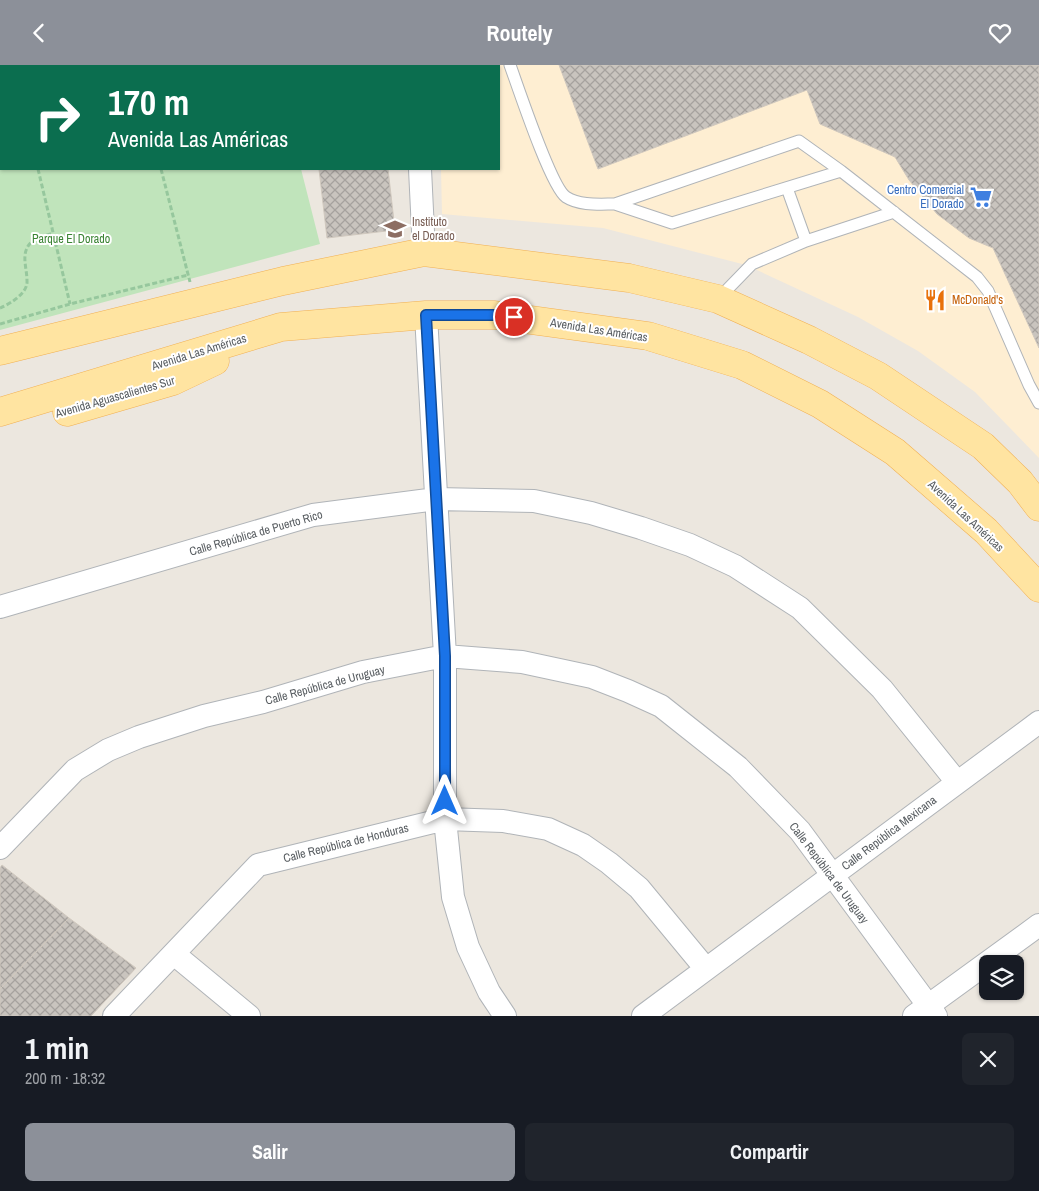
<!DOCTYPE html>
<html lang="es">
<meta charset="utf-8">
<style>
body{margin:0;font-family:"Archivo Narrow",sans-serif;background:#20242c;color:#f1f3f6;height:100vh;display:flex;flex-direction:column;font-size:19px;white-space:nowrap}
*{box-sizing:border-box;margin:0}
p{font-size:16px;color:#9ea1a6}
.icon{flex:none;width:28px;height:28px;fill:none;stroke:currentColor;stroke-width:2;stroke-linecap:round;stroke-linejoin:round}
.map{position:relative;height:951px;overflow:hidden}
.drawer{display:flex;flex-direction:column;background:#171b24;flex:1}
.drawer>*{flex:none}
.banner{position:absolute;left:0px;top:0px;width:500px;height:105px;box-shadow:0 1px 4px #0004;background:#0b6e4f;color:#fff;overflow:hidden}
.buttons{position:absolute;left:979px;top:890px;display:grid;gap:10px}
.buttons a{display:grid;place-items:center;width:45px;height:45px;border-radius:8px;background:#171b24;box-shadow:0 1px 4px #0004;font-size:25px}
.pin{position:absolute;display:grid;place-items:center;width:42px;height:42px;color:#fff;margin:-21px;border:2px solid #fff;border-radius:50%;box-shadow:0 1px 5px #0007}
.me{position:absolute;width:55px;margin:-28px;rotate:0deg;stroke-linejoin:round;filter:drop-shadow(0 0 4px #0008)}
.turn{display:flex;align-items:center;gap:18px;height:105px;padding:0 25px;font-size:22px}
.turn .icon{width:65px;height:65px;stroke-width:2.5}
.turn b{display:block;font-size:35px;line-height:42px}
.round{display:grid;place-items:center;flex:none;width:52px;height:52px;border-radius:8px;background:#20242c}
.headline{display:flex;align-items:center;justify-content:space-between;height:85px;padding:0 25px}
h1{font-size:30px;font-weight:800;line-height:38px}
.action{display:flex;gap:10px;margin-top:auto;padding:10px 25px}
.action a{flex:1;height:58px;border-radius:8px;background:#8c9099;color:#fff;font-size:20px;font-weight:800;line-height:58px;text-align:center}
.action a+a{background:#20242c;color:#f1f3f6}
header{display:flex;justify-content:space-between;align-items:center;height:65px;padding:0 25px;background:#8c9099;color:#fff;font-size:22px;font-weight:800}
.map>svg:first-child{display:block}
</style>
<header><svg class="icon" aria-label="back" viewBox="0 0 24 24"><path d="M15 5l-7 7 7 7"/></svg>Routely<svg class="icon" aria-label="heart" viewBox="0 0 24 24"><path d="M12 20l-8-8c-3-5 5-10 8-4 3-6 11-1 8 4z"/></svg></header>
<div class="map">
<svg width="1039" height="951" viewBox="0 0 1039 951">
<defs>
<pattern id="building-cross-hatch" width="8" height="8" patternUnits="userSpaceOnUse" patternTransform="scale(1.25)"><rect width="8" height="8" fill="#c9c4be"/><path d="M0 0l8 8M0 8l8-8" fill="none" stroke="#a6a29e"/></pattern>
</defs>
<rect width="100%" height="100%" fill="#ece7df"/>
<path fill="#feeed2" d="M437 0H1039V393L975 327 918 286 858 252 746 200 603 163 442 149 441 104H499V1Z"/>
<path fill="#c0e4bb" d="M0 0H276V1H1V104H301L320 179 0 265Z"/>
<path fill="url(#building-cross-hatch)" stroke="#d0c8be" d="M559 0H1039V283L993 183 969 173 937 149 909 115 895 92 820 59 807 25 598 104Z
M319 104H388L395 165 327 173Z
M2 800 69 853 0 924V803Z
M69 853 136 903 91 951H0V924Z"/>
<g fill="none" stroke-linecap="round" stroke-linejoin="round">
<g stroke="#b0b4b8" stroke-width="13">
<path id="service" d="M510 0C518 22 551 122 566 132 580 141 600 139 615 139L799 76 841 106 977 212 988 226 1029 320 1039 338
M787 123 806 176
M615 139 672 158 841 106
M718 234 752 199 806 176 894 147"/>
</g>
<g stroke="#b0b4b8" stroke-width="24">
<path id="minor" d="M415 0V1
M420 104 424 187
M426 250 445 591V754L453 832 468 882 489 927 505 951
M0 542 313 450 436 434 534 436 591 448 641 463 690 480 735 501 800 543 882 624 957 717
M0 783 75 705 108 685 139 672 204 651 263 637 363 607 445 591 522 597 592 612 628 626 661 641 738 702 800 766 936 951
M174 889 249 951
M114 951 258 800 445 754 503 756 548 764 583 780 609 798 639 823 706 904
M643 951 1039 657
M914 951 1039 860"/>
</g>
<g stroke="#f1b053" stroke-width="29">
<path id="primary" d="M0 286 283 216 424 187 629 213 718 234 809 275 878 311 983 381 1020 417 1039 442
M0 347 281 262 426 250H495L648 271 742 300 820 339 895 387 986 466 1039 523
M67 347 173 316 215 296"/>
</g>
<path stroke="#96c79d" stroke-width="3" stroke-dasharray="5 2.5" stroke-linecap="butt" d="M14 0V1
M135 0 136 1
M0 55H1
M38 104 70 239
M161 104 190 217
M0 243C10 239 28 228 27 216 27 201 19 186 34 175 39 172 47 170 53 168
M0 259 70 239 188 210"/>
<use href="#service" stroke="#fff" stroke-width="11"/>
<use href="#minor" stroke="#fff" stroke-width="22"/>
<use href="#primary" stroke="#ffe4a1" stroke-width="28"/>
</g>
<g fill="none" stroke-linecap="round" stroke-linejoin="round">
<g stroke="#114b97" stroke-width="12">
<path id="route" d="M445 736V591L426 250H495L514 252"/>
</g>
<use href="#route" stroke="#1a73e8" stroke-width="9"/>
</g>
<defs>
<g id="supermarket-bare" transform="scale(1.725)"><path d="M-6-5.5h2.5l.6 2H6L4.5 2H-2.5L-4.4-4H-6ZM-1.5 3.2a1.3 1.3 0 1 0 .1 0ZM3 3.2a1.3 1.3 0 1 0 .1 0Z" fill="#3f7fe0" stroke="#fff" stroke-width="2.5" paint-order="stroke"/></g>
<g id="university-bare" transform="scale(1.725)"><path d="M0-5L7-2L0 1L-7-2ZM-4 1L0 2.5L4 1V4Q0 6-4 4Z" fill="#8d6e63" stroke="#fff" stroke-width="2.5" paint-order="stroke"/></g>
<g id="restaurant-bare" transform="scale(1.725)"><path d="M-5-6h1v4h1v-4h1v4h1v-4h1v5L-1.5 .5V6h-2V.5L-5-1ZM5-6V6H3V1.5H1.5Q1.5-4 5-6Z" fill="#e8710a" stroke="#fff" stroke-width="2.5" paint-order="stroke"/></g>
</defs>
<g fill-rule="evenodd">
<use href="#supermarket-bare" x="981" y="132"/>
<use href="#university-bare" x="395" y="164"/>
<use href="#restaurant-bare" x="935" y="235"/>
</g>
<g text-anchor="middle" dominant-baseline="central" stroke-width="4" stroke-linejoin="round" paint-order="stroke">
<g font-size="12" fill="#366cbe" stroke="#fff" text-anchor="end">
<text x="964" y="125">Centro Comercial<tspan x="964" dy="14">El Dorado</tspan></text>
</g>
<g font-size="12" fill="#785e54" stroke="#fff" text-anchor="start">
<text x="412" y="157">Instituto<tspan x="412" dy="14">el Dorado</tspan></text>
</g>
<g font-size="12" fill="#3b8434" stroke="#fff">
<text x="71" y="174">Parque El Dorado</text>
</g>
<g font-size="12" fill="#c56008" stroke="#fff" text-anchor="start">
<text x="952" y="235">McDonald's</text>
</g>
<g font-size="12" fill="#585d61" stroke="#fff">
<text transform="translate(599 265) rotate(9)">Avenida Las Américas</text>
<text transform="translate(199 287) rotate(-17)">Avenida Las Américas</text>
<text transform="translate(115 332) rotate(-16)">Avenida Aguascalientes Sur</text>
<text transform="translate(966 451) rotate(43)">Avenida Las Américas</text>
<text transform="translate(256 468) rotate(-16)">Calle República de Puerto Rico</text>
<text transform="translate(325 620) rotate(-15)">Calle República de Uruguay</text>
<text transform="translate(889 768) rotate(-37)">Calle República Mexicana</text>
<text transform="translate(346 778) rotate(-14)">Calle República de Honduras</text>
<text transform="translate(829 808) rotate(53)">Calle República de Uruguay</text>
</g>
</g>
</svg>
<div class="buttons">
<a><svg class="icon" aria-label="layers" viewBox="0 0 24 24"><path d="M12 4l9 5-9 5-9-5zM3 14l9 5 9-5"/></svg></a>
</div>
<div class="pin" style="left:514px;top:252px;background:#d93025"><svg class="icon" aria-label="arrive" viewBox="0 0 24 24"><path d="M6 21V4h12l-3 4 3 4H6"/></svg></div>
<svg class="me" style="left:445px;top:736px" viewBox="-20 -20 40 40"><path d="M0-17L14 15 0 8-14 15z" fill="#1a73e8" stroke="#fff" stroke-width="4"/></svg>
<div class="banner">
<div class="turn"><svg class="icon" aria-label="right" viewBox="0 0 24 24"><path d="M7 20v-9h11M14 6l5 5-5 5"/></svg><div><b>170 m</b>Avenida Las Américas</div></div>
</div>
</div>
<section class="drawer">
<div class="headline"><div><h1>1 min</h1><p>200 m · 18:32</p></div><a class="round"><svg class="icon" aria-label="close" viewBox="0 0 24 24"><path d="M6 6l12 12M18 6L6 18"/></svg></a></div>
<div class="action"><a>Salir</a><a>Compartir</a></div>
</section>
